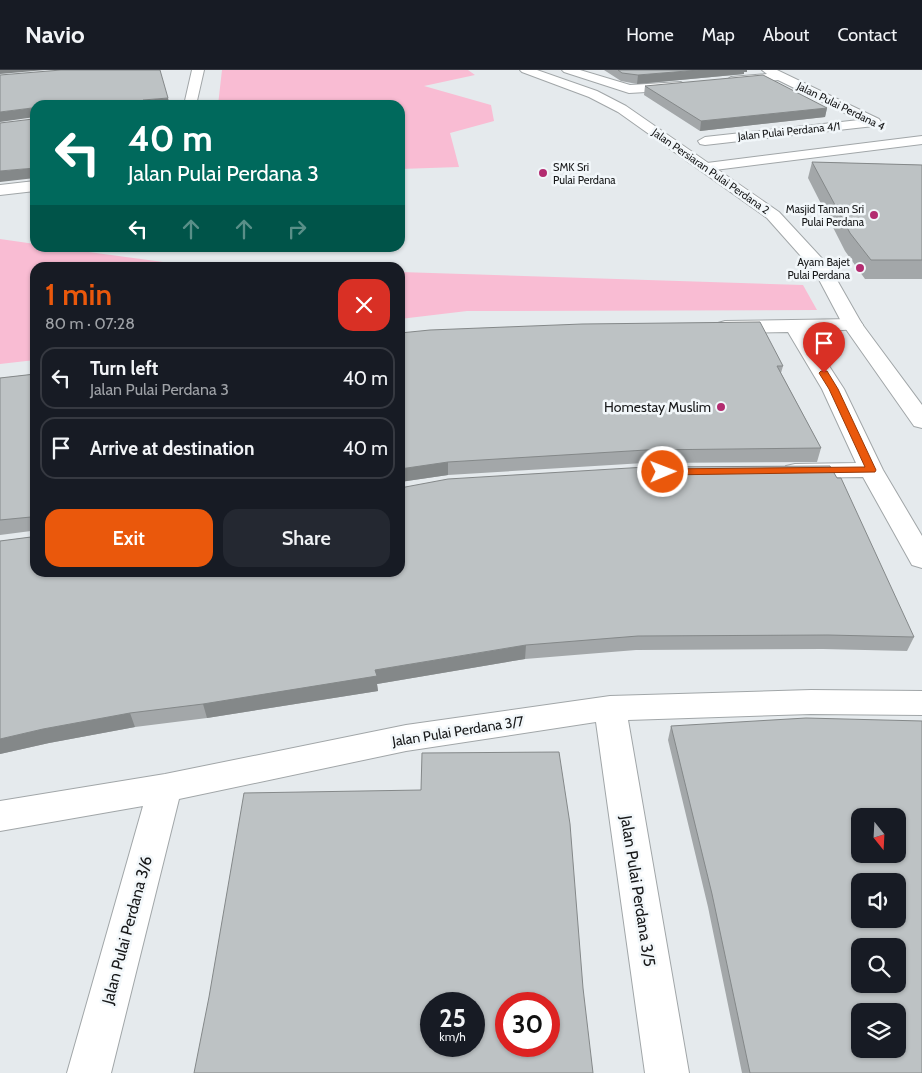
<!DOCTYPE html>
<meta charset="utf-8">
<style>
body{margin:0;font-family:Cabin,sans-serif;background:#242831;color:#f1f3f6;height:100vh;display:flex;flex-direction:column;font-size:19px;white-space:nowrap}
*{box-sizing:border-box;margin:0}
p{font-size:16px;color:#9ea1a6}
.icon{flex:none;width:28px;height:28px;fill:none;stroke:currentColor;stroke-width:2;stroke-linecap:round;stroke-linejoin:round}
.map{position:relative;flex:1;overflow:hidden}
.drawer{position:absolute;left:30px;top:192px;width:375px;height:315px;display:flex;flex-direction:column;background:#171b24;border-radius:15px;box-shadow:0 1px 4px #0004}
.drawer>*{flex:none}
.hud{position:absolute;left:30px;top:30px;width:375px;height:152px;border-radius:15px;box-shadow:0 1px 4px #0004;background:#00695c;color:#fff;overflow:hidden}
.needle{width:32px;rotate:162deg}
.controls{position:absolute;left:851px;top:738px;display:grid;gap:10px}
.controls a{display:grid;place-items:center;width:55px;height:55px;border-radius:10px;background:#171b24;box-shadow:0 1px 4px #0004;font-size:25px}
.speed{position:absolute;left:420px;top:922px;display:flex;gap:10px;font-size:25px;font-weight:700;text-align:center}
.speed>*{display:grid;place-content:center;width:65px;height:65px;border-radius:50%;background:#171b24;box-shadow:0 1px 4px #0004;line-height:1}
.speed small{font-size:12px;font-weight:400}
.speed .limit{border:8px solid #d22;background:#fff;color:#111}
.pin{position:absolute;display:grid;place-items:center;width:42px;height:42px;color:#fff;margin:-51px -21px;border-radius:50% 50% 50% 0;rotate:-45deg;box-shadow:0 0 5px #0007}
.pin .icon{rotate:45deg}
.me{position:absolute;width:55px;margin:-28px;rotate:89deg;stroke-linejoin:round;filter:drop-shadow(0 0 4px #0008)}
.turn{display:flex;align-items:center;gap:18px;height:105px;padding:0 15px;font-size:22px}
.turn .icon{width:65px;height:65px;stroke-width:2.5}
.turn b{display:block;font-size:35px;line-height:42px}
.lanes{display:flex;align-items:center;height:48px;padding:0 15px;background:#0003;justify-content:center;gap:25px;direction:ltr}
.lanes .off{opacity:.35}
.round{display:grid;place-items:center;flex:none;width:52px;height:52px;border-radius:15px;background:#242831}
.head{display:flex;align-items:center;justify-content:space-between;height:85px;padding:0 15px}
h1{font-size:30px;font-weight:600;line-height:38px;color:#ea580c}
.cta{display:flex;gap:10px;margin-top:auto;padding:10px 15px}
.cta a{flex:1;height:58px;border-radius:15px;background:#ea580c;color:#fff;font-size:20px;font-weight:600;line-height:58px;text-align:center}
.cta a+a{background:#242831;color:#f1f3f6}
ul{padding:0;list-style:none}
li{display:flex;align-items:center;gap:15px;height:62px;margin:0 10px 8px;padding:0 5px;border:2px solid #363941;border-radius:15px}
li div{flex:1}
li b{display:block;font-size:19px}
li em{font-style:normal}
header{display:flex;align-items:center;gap:30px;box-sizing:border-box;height:70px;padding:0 25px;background:#171b24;border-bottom:1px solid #363941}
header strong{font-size:24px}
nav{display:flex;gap:28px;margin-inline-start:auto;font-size:18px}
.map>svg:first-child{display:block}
</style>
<header>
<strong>Navio</strong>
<nav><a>Home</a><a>Map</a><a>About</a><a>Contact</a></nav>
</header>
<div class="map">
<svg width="922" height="1003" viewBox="0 0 922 1003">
<rect width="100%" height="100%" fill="#e5eaed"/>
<path fill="#f9bcd3" d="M222 0H468L475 5 424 16 491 35 494 51 450 63 459 97 400 99V35H218Z
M0 169 35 174V178H59L178 194 273 197 35 198V290L0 294Z
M400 202 803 215 817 240 467 241 400 249Z"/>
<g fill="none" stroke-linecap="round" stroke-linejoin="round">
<g stroke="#a1a6a8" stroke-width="2">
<path id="street" d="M192 0H204L196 35H184Z
M562 0H580L630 15 681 12 687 16 681 20 629 23 564 2Z
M762 0H777L879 49 881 52 874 56 705 75 700 74 698 71 705 67 859 50 778 10 731 15 725 11 731 7 767 4Z
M922 66V74L707 101 702 100 700 97 702 94 707 93Z
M35 111V121L0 125V115Z
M853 249 860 251 863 255 860 259 807 262 844 319 883 400 922 466V498L912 495 863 407 795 408 786 406 783 401 786 396 795 394 856 393 822 319 788 262 725 263 718 261 715 257 718 253 725 251Z
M811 620 922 621V645L811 644 628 650 689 1003H645L596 652 406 681 179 729 111 1003H67L143 736 0 761V731L165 704 406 655 610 626Z"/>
</g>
<g stroke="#a1a6a8" stroke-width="2">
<path id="secondary" d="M520 0H537L597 21 626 36 779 142 829 196 862 254 922 335V358L914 356 843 255 815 202 767 148 618 42 589 27 522 2Z"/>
</g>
<use href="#street" fill="#fff" fill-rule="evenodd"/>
<use href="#secondary" fill="#fff" fill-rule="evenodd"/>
</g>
<path fill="#a3a7a9" d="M604 0H747V2H744V4L637 14 621 11Z
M645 16 827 38 825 47 700 61 644 25Z
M812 92 922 95V209H865L845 181 808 108Z
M400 263 783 296 781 303 821 378 817 392 644 393 448 405 400 412Z
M35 304V502L914 567 907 581 823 579 636 580 525 589 377 614 378 621 207 648 135 657 49 673 0 684V471L31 467V461L0 465V308Z
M671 656 922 1003H742L708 837 668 670Z"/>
<path fill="#848889" d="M0 0H45L0 4Z
M699 0H747V2H744V4L637 14 638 5Z
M168 28 170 35H144L143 30Z
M32 38 35 47 0 52V42Z
M827 38 825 47 700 61 701 51Z
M35 98V108L0 112V101Z
M448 392V405L400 412V399Z
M526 575 525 589 377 614 378 621 207 648 203 634 375 600Z
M130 643 135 657 49 673 0 684V669L43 659Z"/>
<path fill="#bdc2c4" stroke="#848889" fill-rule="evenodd" d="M61 0H160L168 28 143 30 144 35H35V98L0 101V53L33 49 34 48V40L32 38 0 42V5Z
M618 0H699L638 5 622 3Z
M763 5 827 38 701 51 645 16Z
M812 92 922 95V190H871L850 163Z
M760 252 783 296H777L821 378 646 380 448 392 400 399V263L430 260 582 254Z
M35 304V502H400V418L448 409 646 397 830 396 837 408H841L914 567 828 565 638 566 526 575 375 600 377 606 203 634 130 643 43 659 0 669V471L31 467V447L0 450V308Z
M806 648 922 651V1003H750L712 824 671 656ZM860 746H898V784H860ZM860 811H898V849H860ZM860 876H898V914H860ZM860 941H898V979H860Z
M559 682 570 754 583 918 593 1003H194L209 927 244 723 421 720 422 683ZM431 934H474V976H431ZM506 934H549V976H506Z"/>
<path fill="#ea580c" stroke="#983908" d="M821 301H827L838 319 876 400 875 402 663 405 658 402 663 399 865 397 829 319 819 303Z"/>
<g fill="#b32c70" stroke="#f2f7fa" stroke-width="2">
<circle cx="543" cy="103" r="5"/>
<circle cx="874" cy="145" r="5"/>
<circle cx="860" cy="198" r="5"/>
<circle cx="721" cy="337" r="5"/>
</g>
<g text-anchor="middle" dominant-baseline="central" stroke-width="5" stroke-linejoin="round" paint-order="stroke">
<g font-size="11" fill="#171819" stroke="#f2f7fa">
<text transform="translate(841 36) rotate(26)">Jalan Pulai Perdana 4</text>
<text transform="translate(789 61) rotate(-6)">Jalan Pulai Perdana 4/1</text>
<text transform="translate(711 101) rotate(35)">Jalan Persiaran Pulai Perdana 2</text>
</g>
<g font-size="11" fill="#171819" stroke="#f2f7fa" text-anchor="end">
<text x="553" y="97" text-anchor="start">SMK Sri<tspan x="553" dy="13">Pulai Perdana</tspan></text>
<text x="864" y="139">Masjid Taman Sri<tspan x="864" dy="13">Pulai Perdana</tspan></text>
<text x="850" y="192">Ayam Bajet<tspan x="850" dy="13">Pulai Perdana</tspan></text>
</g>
<g font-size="14" fill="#171819" stroke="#f2f7fa" text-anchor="end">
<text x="711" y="337">Homestay Muslim</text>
</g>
<g font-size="14" fill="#171819" stroke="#f2f7fa">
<text transform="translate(458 661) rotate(-9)">Jalan Pulai Perdana 3/7</text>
</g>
<g font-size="16" fill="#171819" stroke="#f2f7fa">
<text transform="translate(638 821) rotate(81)">Jalan Pulai Perdana 3/5</text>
<text transform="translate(127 860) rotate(-75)">Jalan Pulai Perdana 3/6</text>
</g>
</g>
</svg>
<div class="controls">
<a><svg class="needle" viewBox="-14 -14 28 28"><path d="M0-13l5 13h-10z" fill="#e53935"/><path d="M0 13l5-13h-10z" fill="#9ea1a6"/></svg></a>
<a><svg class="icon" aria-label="sound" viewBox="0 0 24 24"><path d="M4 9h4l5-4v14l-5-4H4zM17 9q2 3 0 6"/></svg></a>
<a><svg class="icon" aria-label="search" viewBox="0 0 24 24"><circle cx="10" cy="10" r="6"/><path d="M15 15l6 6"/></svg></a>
<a><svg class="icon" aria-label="layers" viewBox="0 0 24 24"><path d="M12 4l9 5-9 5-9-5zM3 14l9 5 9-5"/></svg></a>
</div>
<div class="speed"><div>25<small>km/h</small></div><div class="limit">30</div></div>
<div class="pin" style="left:824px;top:303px;background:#d93025"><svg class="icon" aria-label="arrive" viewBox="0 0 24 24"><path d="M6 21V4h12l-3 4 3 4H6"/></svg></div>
<svg class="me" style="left:663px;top:402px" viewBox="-20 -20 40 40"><circle r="17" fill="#ea580c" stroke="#fff" stroke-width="3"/><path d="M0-11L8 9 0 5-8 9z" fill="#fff"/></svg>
<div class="hud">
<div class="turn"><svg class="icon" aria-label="left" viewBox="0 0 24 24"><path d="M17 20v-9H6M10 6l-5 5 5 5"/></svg><div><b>40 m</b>Jalan Pulai Perdana 3</div></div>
<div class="lanes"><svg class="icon" aria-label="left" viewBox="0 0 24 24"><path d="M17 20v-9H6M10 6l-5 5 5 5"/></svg><svg class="icon off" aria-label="ahead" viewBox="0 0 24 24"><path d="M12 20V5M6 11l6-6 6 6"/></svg><svg class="icon off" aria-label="ahead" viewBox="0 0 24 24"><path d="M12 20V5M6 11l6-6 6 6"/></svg><svg class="icon off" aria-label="right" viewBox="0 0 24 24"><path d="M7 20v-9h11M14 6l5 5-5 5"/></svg></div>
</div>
<section class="drawer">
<div class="head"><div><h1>1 min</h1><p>80 m · 07:28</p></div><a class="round" style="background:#d93025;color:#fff"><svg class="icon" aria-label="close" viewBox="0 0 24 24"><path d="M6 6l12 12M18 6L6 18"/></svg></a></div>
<ul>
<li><svg class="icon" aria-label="left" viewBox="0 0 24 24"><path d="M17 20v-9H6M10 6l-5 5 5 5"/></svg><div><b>Turn left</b><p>Jalan Pulai Perdana 3</p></div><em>40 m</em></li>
<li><svg class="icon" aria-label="arrive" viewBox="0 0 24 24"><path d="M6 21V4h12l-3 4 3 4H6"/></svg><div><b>Arrive at destination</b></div><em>40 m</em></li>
</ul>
<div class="cta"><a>Exit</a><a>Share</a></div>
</section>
</div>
